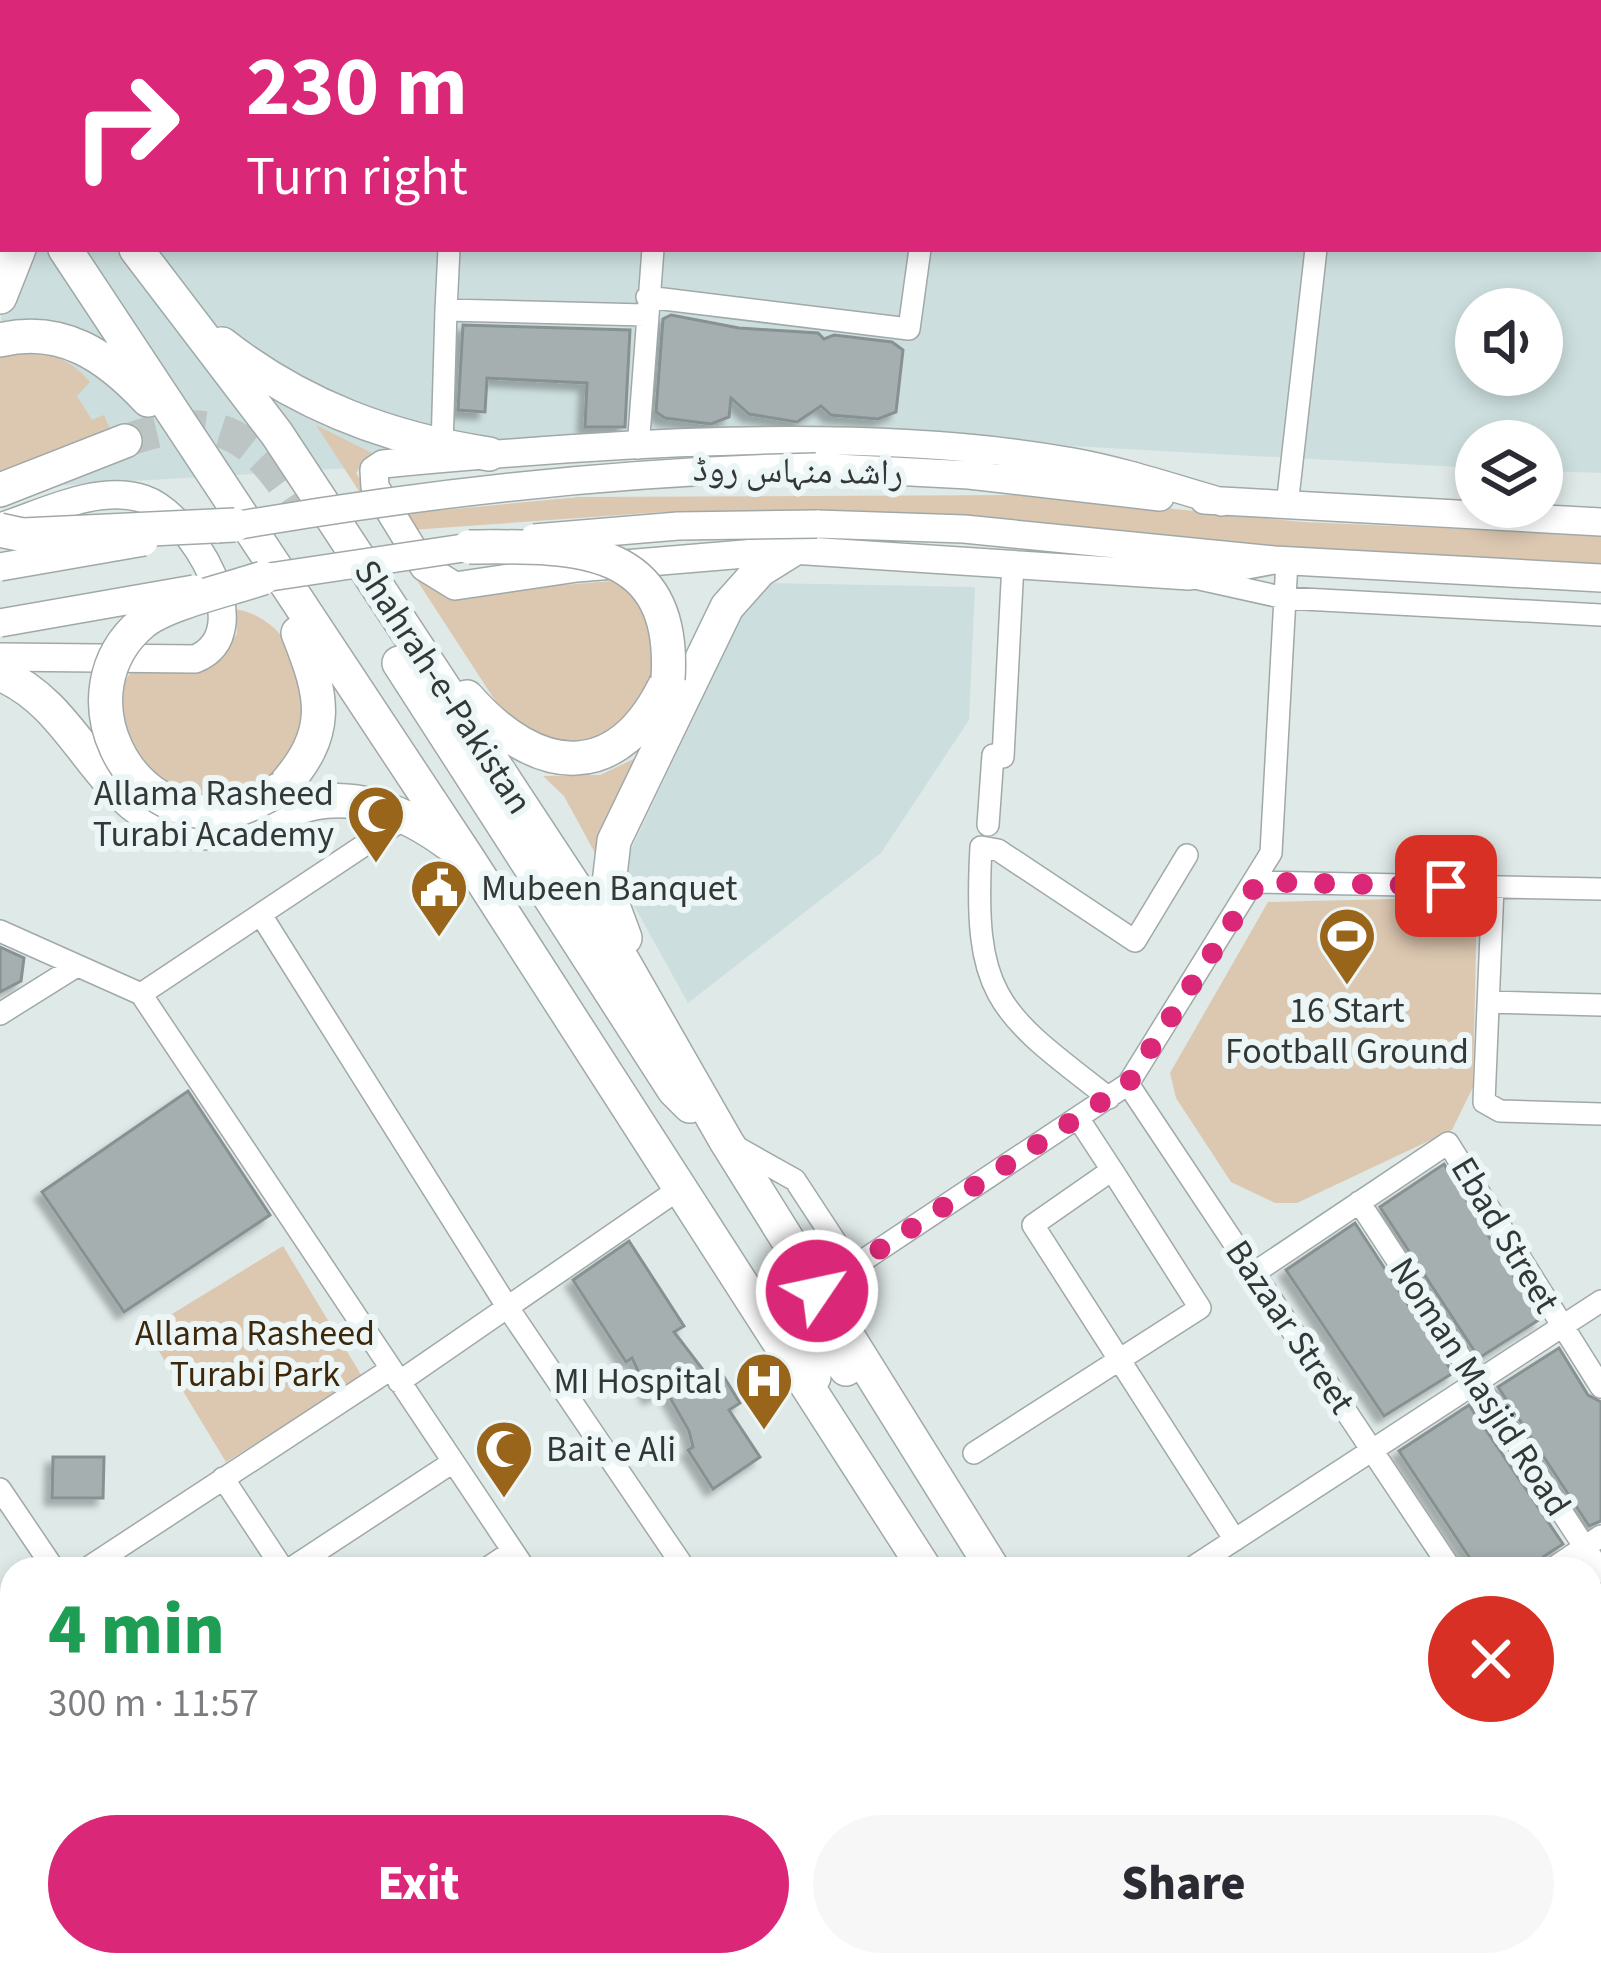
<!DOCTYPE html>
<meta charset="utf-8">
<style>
body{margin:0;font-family:"Source Sans 3","Noto Naskh Arabic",sans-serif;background:#f7f7f7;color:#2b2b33;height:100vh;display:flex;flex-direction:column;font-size:45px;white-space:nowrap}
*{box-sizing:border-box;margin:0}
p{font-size:39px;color:#7c7c81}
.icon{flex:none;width:66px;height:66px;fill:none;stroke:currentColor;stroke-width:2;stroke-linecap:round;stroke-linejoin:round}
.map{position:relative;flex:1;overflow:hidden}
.drawer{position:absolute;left:0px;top:1557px;width:1602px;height:420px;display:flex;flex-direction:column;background:#fff;border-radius:36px 36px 0 0;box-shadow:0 6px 18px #0003}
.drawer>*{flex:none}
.guide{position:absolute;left:0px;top:0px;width:1602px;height:252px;box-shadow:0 6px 18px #0003;background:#db2777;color:#fff;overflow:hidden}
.fabs{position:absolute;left:1455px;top:288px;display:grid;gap:24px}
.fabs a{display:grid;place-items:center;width:108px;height:108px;border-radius:50%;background:#fff;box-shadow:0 6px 18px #0003;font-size:60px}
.pin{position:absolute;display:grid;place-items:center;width:102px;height:102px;color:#fff;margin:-51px;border-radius:24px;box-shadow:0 6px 18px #0006}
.me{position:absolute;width:132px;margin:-66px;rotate:56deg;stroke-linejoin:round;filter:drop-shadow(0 0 9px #0008)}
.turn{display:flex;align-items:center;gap:42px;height:252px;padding:0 48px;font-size:54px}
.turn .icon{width:156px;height:156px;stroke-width:2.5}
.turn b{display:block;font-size:84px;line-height:102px}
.round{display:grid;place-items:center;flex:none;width:126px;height:126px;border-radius:63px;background:#f7f7f7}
.overview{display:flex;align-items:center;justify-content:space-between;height:204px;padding:0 48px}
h1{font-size:72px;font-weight:800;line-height:90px;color:#1e9e55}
.cta{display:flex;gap:24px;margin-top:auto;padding:24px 48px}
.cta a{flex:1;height:138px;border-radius:72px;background:#db2777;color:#fff;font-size:48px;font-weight:800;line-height:138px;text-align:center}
.cta a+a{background:#f7f7f7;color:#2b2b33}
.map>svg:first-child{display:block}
</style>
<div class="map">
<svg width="1601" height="1977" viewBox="0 0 1601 1977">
<defs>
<filter id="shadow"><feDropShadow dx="-7" dy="7" stdDeviation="3" flood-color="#0004"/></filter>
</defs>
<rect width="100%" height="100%" fill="#dfe9e8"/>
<path fill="#ccdfde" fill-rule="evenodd" d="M96 0H1601V473L1542 471V441H1476V468L889 436 0 489 3 48V249H1599V3H90ZM1476 309H1542V375H1476Z
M769 583 975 587 969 720 881 853 688 1003 627 893 626 860 744 612Z"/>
<path fill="#dcc7b0" d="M15 351C46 352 70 357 90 382L77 396 92 420 104 415 110 429 0 473V357Z
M316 425 378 456 363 463 356 473 435 590 451 594 612 581C660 594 666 678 638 714 627 729 596 740 580 749L513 728Z
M1037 495 1303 522 1601 535V569L1315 552 909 516 662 512 411 530 403 514 579 497Z
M235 609C278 616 297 654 314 691L294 763C278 773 262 787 246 794 180 821 78 726 135 668L213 665 237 634Z
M642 755 596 855 564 796 543 776 600 775Z
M1477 897 1473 1087 1452 1130 1297 1203H1275L1231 1182 1176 1098 1170 1073 1268 902Z
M283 1246 363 1378 226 1462 146 1330Z"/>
<path fill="#a6afaf" stroke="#889191" stroke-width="3" filter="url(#shadow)" d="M671 315 739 328 818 333 824 339 834 335 892 342 903 350 896 412 878 419 831 415 821 406 797 422 749 414 731 398 729 417 711 424 665 418 656 412 663 319Z
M463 325 630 330 625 427H585L587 383 487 378 485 412 458 410Z
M0 947 24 958 21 981 0 992Z
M188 1091 270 1215 124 1312 42 1192Z
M1444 1164 1540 1319 1479 1358 1380 1207Z
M1355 1223 1453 1373 1384 1416 1286 1270Z
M629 1241 684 1326 674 1332 710 1379 721 1372 740 1403 729 1410 760 1457 713 1489 688 1450 693 1447 689 1431 665 1389 650 1397 632 1358 626 1362 573 1280Z
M1559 1348 1588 1395 1601 1402V1521L1589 1526 1498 1387Z
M1469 1405 1563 1544 1543 1557 1537 1569H1477L1399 1451Z
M53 1457H104L103 1498H52Z"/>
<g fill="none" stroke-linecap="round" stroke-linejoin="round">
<path stroke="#bdc5c4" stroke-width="33" stroke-dasharray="33 16" stroke-linecap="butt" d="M125 441C225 405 257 439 309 523"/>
<g stroke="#a0a9a8" stroke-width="24">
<path id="minor" d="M458 3V0
M686 3V0
M952 3 953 0
M1348 3 1349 0
M449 249 446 310 645 315
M647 297 909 329 920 249
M442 447 446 310
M638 448 653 249
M1287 506 1316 249
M1195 578 1285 598 1601 615
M988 825 993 755 1003 757 1013 563
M1258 882 1601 889
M1493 887 1484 1102 1500 1111 1601 1114
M261 915 508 1308 685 1569
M0 931 141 994 408 816
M141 994 525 1569
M1489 1002 1601 1005
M0 1014 75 967
M1128 1084 1451 1569
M1109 1098C996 1011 973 997 981 847L998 850 1135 941 1187 855
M1078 1118 1112 1170 1033 1225 1235 1540
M731 1144 795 1180 852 1267
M1359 1202 1601 1572
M1254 1273 1448 1143 1601 1387
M817 1291 1128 1084 1271 853 1287 561
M399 1382 679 1189
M974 1453 1200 1308 1112 1170
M223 1478 283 1569
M0 1489 54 1569
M86 1569 391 1369
M290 1569 453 1462
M486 1569 513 1551
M1190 1569 1601 1301
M1552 1569 1601 1536
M0 1623 12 1616
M0 1761 12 1753
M1590 1779 1601 1795
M0 1852 12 1871
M318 1965 326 1977
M551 1965 559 1977
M783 1965 791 1977
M944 1965 951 1977
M61 1977 79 1965
M262 1977 281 1965
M498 1977 516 1965
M745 1977 763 1965"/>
</g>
<g stroke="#a0a9a8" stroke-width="30">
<path id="major" d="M816 467 969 475 1160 497
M1204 500 1601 522
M1222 502C1173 488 1123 471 1073 462 863 424 595 444 383 464L374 470 375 487 424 567 455 586 577 568 792 550 1189 576 1274 560
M817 524 964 529 1274 560 1601 578
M0 527C44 513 97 484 144 499 190 514 262 632 195 659L0 657"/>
</g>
<g stroke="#a0a9a8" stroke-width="36">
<path id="highway" d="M23 0 24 3
M0 55 3 60
M0 168 3 174
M65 249 469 860 925 1569
M136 249 277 434 619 954 726 1141 993 1569
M0 297 19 249
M0 340C62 325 107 356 148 400
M222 344C301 406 390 439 489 454
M0 490 125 441
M399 663 674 1090 690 1106
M0 674C76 706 94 796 169 826 211 843 255 824 294 809 348 787 406 812 449 844
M467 697C538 778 619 785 668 679
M281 789C332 733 324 698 298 633
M625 938 608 892 614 841 727 607 760 570 792 550
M814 1377 800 1347 811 1334 826 1339 846 1369
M1183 1965 1190 1977
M1255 1965 1263 1977"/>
</g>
<use href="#minor" stroke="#fff" stroke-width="21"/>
<use href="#major" stroke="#fff" stroke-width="27"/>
<use href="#highway" stroke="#fff" stroke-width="33"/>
<g stroke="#a0a9a8" stroke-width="30" stroke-linecap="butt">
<path id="major-bridge" d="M217 529C416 494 614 471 816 467
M534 538 678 526 817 524
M0 567 144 542
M243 581 490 544
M0 623 194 589"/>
</g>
<g stroke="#a0a9a8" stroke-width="36" stroke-linecap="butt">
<path id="highway-bridge" d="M0 530 23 535 235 525
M469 547C573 546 677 542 668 679
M263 578C231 589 166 603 142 623 61 692 126 827 230 811 248 808 264 797 281 789"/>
</g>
<use href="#major-bridge" stroke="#fff" stroke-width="27"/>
<use href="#highway-bridge" stroke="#fff" stroke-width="33"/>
</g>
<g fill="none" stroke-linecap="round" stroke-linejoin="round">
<path stroke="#db2777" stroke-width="21" stroke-dasharray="0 37.8" d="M817 1291 1128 1084 1258 882 1446 886"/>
</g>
<defs>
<g id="mosque-pin" transform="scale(3)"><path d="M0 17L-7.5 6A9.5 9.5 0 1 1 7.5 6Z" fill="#99651b" stroke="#ecf6f6"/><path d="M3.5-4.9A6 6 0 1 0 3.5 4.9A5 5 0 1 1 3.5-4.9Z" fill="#fff"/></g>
<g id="civic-pin" transform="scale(3)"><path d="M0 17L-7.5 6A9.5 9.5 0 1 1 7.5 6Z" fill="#99651b" stroke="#ecf6f6"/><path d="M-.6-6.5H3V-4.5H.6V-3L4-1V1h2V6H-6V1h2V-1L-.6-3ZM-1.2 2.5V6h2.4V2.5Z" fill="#fff"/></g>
<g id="stadium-pin" transform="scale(3)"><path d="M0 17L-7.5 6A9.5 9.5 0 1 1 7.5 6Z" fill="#99651b" stroke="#ecf6f6"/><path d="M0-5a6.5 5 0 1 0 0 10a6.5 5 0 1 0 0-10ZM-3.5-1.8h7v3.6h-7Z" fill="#fff"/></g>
<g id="hospital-pin" transform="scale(3)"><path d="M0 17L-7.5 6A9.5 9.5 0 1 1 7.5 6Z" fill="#99651b" stroke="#ecf6f6"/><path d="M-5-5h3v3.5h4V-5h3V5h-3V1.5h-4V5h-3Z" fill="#fff"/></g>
</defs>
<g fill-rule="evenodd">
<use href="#mosque-pin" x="376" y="814"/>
<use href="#civic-pin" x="439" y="888"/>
<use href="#stadium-pin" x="1347" y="936"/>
<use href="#hospital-pin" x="764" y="1381"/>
<use href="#mosque-pin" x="504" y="1449"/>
</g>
<g text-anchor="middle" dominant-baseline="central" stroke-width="12" stroke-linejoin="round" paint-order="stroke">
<g font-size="36" fill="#333736" stroke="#ecf6f6">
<text transform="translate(798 471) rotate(1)">راشد منہاس روڈ</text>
<text transform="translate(443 687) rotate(57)">Shahrah-e-Pakistan</text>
<text transform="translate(1505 1235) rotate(59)">Ebad Street</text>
<text transform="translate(1290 1327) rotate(56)">Bazaar Street</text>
<text transform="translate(1480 1387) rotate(57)">Noman Masjid Road</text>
</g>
<g font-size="36" fill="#333736" stroke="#ecf6f6" text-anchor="end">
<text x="334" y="793">Allama Rasheed<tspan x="334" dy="41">Turabi Academy</tspan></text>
<text x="481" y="888" text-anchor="start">Mubeen Banquet</text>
<text x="1347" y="1010" text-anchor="middle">16 Start<tspan x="1347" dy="41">Football Ground</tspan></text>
<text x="722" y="1381">MI Hospital</text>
<text x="546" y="1449" text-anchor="start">Bait e Ali</text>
</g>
<g font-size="36" fill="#3e280c" stroke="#ecf6f6">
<text x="255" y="1333">Allama Rasheed<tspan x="255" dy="41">Turabi Park</tspan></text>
</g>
</g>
</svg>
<div class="fabs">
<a><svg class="icon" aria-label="sound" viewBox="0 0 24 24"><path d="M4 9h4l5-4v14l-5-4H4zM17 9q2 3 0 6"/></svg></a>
<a><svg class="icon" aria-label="layers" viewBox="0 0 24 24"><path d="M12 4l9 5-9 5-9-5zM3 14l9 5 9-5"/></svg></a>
</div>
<div class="pin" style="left:1446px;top:886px;background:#d93025"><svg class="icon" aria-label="arrive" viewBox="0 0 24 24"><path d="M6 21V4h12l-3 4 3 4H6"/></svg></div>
<svg class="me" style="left:817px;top:1291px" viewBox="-20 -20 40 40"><circle r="17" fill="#db2777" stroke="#fff" stroke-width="3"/><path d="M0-11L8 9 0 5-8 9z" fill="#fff"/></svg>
<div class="guide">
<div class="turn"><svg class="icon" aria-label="right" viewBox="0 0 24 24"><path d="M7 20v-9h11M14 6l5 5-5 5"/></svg><div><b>230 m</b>Turn right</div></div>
</div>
<section class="drawer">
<div class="overview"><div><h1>4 min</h1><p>300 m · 11:57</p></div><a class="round" style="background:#d93025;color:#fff"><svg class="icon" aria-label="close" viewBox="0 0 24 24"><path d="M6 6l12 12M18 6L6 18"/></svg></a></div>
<div class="cta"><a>Exit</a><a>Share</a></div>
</section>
</div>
